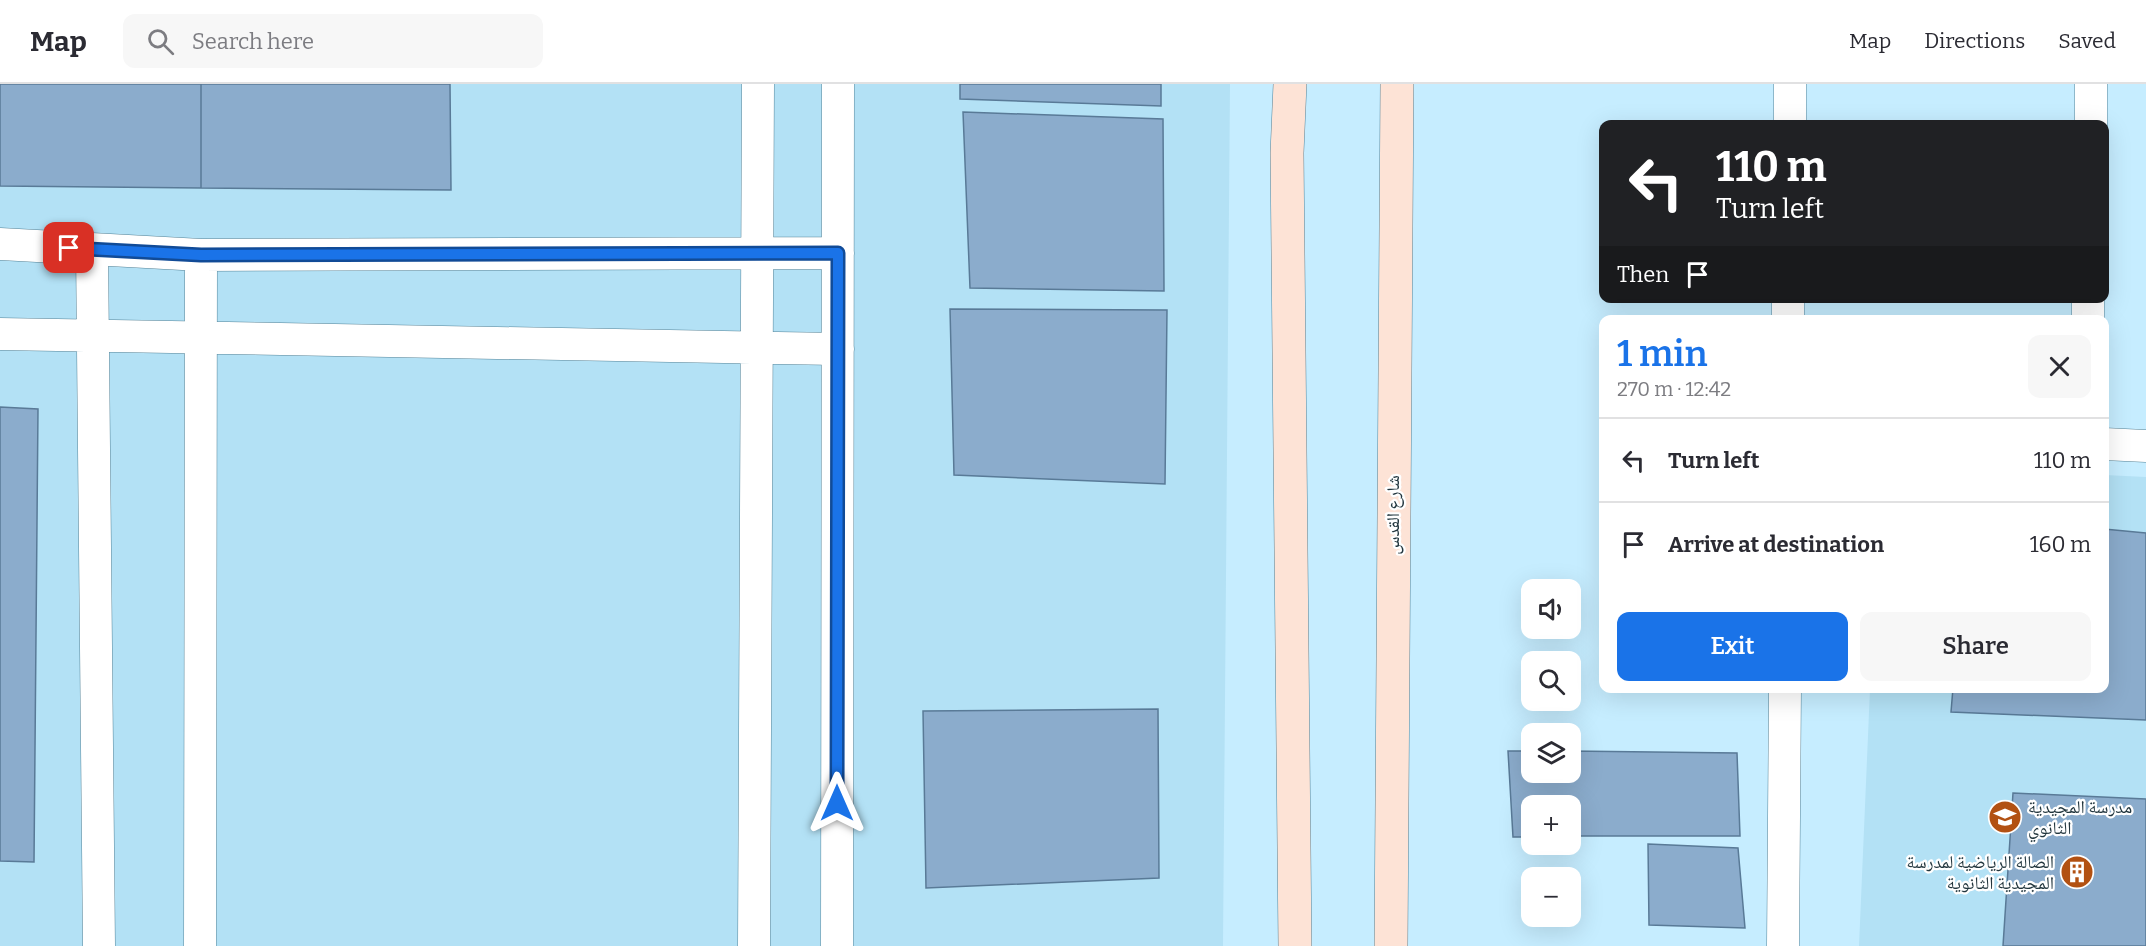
<!DOCTYPE html>
<meta charset="utf-8">
<style>
body{margin:0;font-family:Bitter,"Noto Naskh Arabic",serif;background:#f7f7f7;color:#2b2b33;height:100vh;display:flex;flex-direction:column;font-size:22px;white-space:nowrap}
*{box-sizing:border-box;margin:0}
p{font-size:20px;color:#7c7c81}
.icon{flex:none;width:33px;height:33px;fill:none;stroke:currentColor;stroke-width:2;stroke-linecap:round;stroke-linejoin:round}
.map{position:relative;flex:1;overflow:hidden}
.panel{position:absolute;left:1599px;top:231px;width:510px;height:378px;display:flex;flex-direction:column;background:#fff;border-radius:12px;box-shadow:0 6px 24px #0002}
.panel>*{flex:none}
.guide{position:absolute;left:1599px;top:36px;width:510px;height:183px;border-radius:12px;box-shadow:0 6px 24px #0002;background:#202124;color:#fff;overflow:hidden}
.tools{position:absolute;left:1521px;top:495px;display:grid;gap:12px}
.tools a{display:grid;place-items:center;width:60px;height:60px;border-radius:12px;background:#fff;box-shadow:0 6px 24px #0002;font-size:30px}
.pin{position:absolute;display:grid;place-items:center;width:51px;height:51px;color:#fff;margin:-26px;border-radius:12px;box-shadow:0 3px 9px #0006}
.me{position:absolute;width:66px;margin:-33px;rotate:0deg;stroke-linejoin:round;filter:drop-shadow(0 0 4px #0008)}
.turn{display:flex;align-items:center;gap:21px;height:126px;padding:0 18px;font-size:27px}
.turn .icon{width:78px;height:78px;stroke-width:2.5}
.turn b{display:block;font-size:42px;line-height:51px}
.then{display:flex;align-items:center;height:57px;padding:0 18px;background:#0003;gap:12px;font-size:22px}
.round{display:grid;place-items:center;flex:none;width:63px;height:63px;border-radius:12px;background:#f7f7f7}
.headline{display:flex;align-items:center;justify-content:space-between;height:102px;padding:0 18px}
h1{font-size:36px;font-weight:600;line-height:45px;color:#1a73e8}
.button{display:flex;gap:12px;margin-top:auto;padding:12px 18px}
.button a{flex:1;height:69px;border-radius:12px;background:#1a73e8;color:#fff;font-size:24px;font-weight:600;line-height:69px;text-align:center}
.button a+a{background:#f7f7f7;color:#2b2b33}
ul{padding:0;list-style:none}
li{display:flex;align-items:center;gap:18px;height:84px;padding:0 18px;border-top:2px solid #e1e1e2}
li div{flex:1}
li b{display:block;font-size:22px}
li em{font-style:normal}
header{display:flex;align-items:center;gap:36px;box-sizing:border-box;height:84px;padding:0 30px;background:#fff;border-bottom:2px solid #e1e1e2}
header strong{font-size:28px}
nav{display:flex;gap:33px;margin-inline-start:auto;font-size:21px}
.search{width:420px;height:54px;background:#f7f7f7;display:flex;align-items:center;gap:15px;box-sizing:border-box;padding:0 21px;border-radius:12px;color:#7c7c81;font-size:22px}
.map>svg:first-child{display:block}
</style>
<header>
<strong>Map</strong>
<div class="search"><svg class="icon" aria-label="search" viewBox="0 0 24 24"><circle cx="10" cy="10" r="6"/><path d="M15 15l6 6"/></svg>Search here</div>
<nav><a>Map</a><a>Directions</a><a>Saved</a></nav>
</header>
<div class="map">
<svg width="2146" height="862" viewBox="0 0 2146 862">
<rect width="100%" height="100%" fill="#c6edff"/>
<path fill="#b3e1f5" d="M0 0H1230L1223 862H0Z
M2105 391 2146 393V862H1859L1870 605 2104 604Z"/>
<path fill="#8baccc" stroke="#597a97" stroke-width="1.5" d="M0 0H201V104L0 102Z
M201 0H450L451 106 201 104Z
M960 0H1161V22L960 15Z
M963 28 1163 35 1164 207 970 204Z
M950 225 1167 226 1165 400 954 391Z
M0 323 38 325 34 778 0 777Z
M2104 445 2146 449V636L1951 628 1953 604H2104Z
M1158 625 1159 794 926 804 923 627Z
M1508 667H1532V688H1570V667L1737 669 1740 752H1570V722H1532V753H1513Z
M2013 709 2146 715V862H2003Z
M1648 760 1738 764 1745 844 1649 841Z"/>
<g fill="none" stroke-linecap="round" stroke-linejoin="round">
<g stroke="#568498" stroke-width="33">
<path id="street" d="M1790 40V0
M2091 40V0
M0 160 201 171 838 169
M92 165 99 862
M1788 236V214
M2088 236V214
M0 250 838 265
M2104 360 2146 362
M200 862 201 171
M754 862 758 0
M837 862 838 0
M1783 862 1785 604"/>
</g>
<g stroke="#568498" stroke-width="34">
<path id="secondary" d="M1290 0 1287 69 1295 862
M1391 862 1397 0"/>
</g>
<use href="#street" stroke="#fff" stroke-width="32"/>
<use href="#secondary" stroke="#fde3d6" stroke-width="33"/>
</g>
<g fill="none" stroke-linecap="round" stroke-linejoin="round">
<g stroke="#114b97" stroke-width="15">
<path id="route" d="M69 164 201 171 838 169 837 719"/>
</g>
<use href="#route" stroke="#1a73e8" stroke-width="10"/>
</g>
<defs>
<g id="school-disc" transform="scale(1.725)"><circle r="9.5" fill="#b25112" stroke="#fff"/><path d="M0-5L7-2L0 1L-7-2ZM-4 1L0 2.5L4 1V4Q0 6-4 4Z" fill="#fff"/></g>
<g id="building-disc" transform="scale(1.725)"><circle r="9.5" fill="#b25112" stroke="#fff"/><path d="M-4-6H4V6H1V3H-1V6H-4ZM-2.5-4.3h1.7v1.8h-1.7ZM.8-4.3h1.7v1.8H.8ZM-2.5-1h1.7V.8h-1.7ZM.8-1h1.7V.8H.8Z" fill="#fff"/></g>
</defs>
<g fill-rule="evenodd">
<use href="#school-disc" x="2005" y="733"/>
<use href="#building-disc" x="2077" y="788"/>
</g>
<g text-anchor="middle" dominant-baseline="central" stroke-width="4.5" stroke-linejoin="round" paint-order="stroke">
<g font-size="18" fill="#22363e" stroke="#fff">
<text transform="translate(1393 431) rotate(-90)">شارع القدس</text>
</g>
<g font-size="18" fill="#22363e" stroke="#fff" text-anchor="start">
<text x="2028" y="723">مدرسة المجيدية<tspan x="2028" dy="21">الثانوي</tspan></text>
<text x="2054" y="778" text-anchor="end">الصالة الرياضية لمدرسة<tspan x="2054" dy="21">المجيدية الثانوية</tspan></text>
</g>
</g>
</svg>
<div class="tools">
<a><svg class="icon" aria-label="sound" viewBox="0 0 24 24"><path d="M4 9h4l5-4v14l-5-4H4zM17 9q2 3 0 6"/></svg></a>
<a><svg class="icon" aria-label="search" viewBox="0 0 24 24"><circle cx="10" cy="10" r="6"/><path d="M15 15l6 6"/></svg></a>
<a><svg class="icon" aria-label="layers" viewBox="0 0 24 24"><path d="M12 4l9 5-9 5-9-5zM3 14l9 5 9-5"/></svg></a>
<a>+</a>
<a>−</a>
</div>
<div class="pin" style="left:69px;top:164px;background:#d93025"><svg class="icon" aria-label="arrive" viewBox="0 0 24 24"><path d="M6 21V4h12l-3 4 3 4H6"/></svg></div>
<svg class="me" style="left:837px;top:719px" viewBox="-20 -20 40 40"><path d="M0-17L14 15 0 8-14 15z" fill="#1a73e8" stroke="#fff" stroke-width="4"/></svg>
<div class="guide">
<div class="turn"><svg class="icon" aria-label="left" viewBox="0 0 24 24"><path d="M17 20v-9H6M10 6l-5 5 5 5"/></svg><div><b>110 m</b>Turn left</div></div>
<div class="then">Then<svg class="icon" aria-label="arrive" viewBox="0 0 24 24"><path d="M6 21V4h12l-3 4 3 4H6"/></svg></div>
</div>
<section class="panel">
<div class="headline"><div><h1>1 min</h1><p>270 m · 12:42</p></div><a class="round"><svg class="icon" aria-label="close" viewBox="0 0 24 24"><path d="M6 6l12 12M18 6L6 18"/></svg></a></div>
<ul>
<li><svg class="icon" aria-label="left" viewBox="0 0 24 24"><path d="M17 20v-9H6M10 6l-5 5 5 5"/></svg><div><b>Turn left</b></div><em>110 m</em></li>
<li><svg class="icon" aria-label="arrive" viewBox="0 0 24 24"><path d="M6 21V4h12l-3 4 3 4H6"/></svg><div><b>Arrive at destination</b></div><em>160 m</em></li>
</ul>
<div class="button"><a>Exit</a><a>Share</a></div>
</section>
</div>
